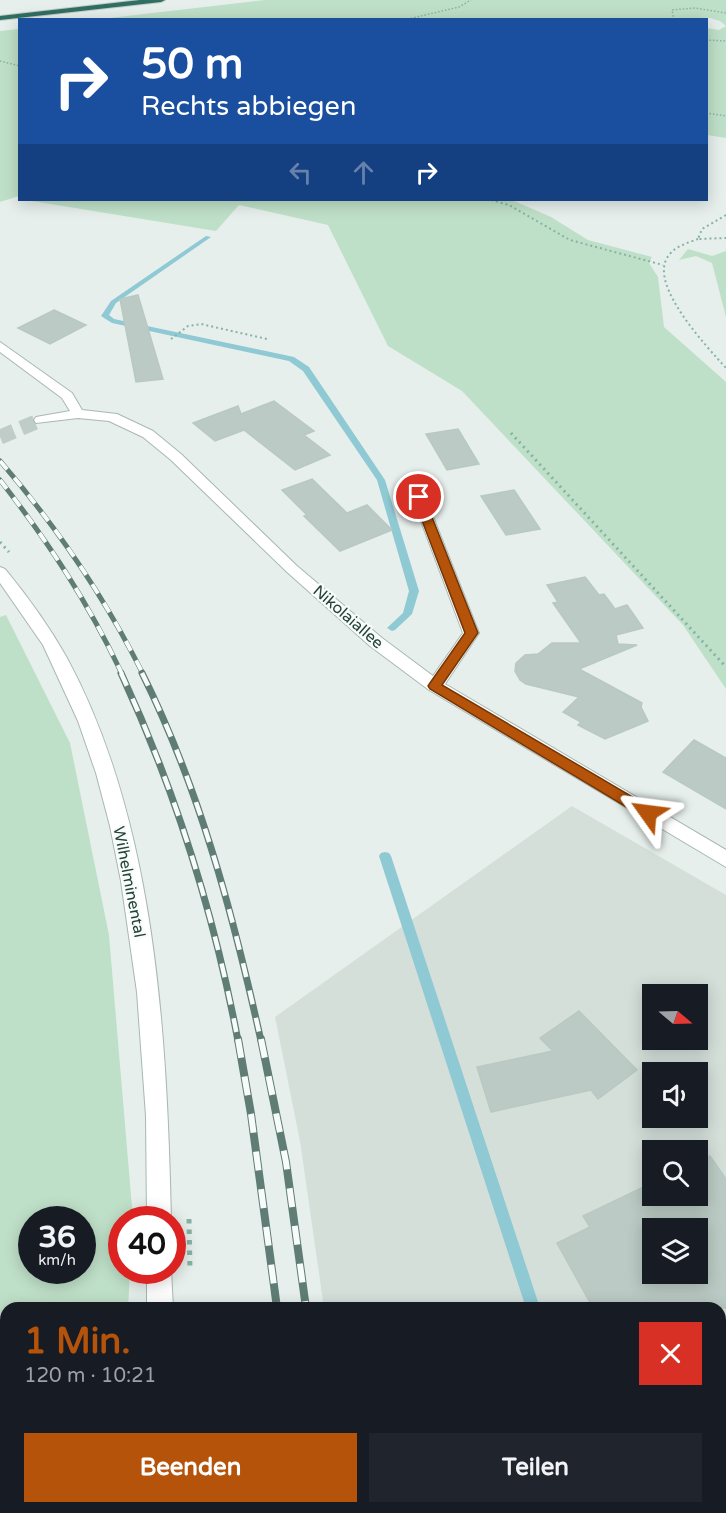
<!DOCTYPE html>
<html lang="de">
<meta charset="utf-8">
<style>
body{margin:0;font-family:"Varela Round",sans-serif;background:#20242c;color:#f1f3f6;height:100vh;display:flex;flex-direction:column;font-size:22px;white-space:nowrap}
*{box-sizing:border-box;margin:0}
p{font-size:20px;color:#9ea1a6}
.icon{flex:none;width:33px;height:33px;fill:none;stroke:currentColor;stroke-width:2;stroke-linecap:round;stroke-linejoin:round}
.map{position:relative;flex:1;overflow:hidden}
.details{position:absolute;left:0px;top:1302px;width:726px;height:212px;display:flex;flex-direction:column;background:#171b24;border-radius:18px 18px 0 0;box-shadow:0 3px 15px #0003}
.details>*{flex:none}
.guide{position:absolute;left:18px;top:18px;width:690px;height:183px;border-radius:0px;box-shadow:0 3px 15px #0003;background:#1a4fa0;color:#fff;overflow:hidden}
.needle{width:39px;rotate:109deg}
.tools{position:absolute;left:642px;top:984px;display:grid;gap:12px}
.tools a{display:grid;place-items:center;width:66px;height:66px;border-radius:0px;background:#171b24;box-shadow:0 3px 15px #0003;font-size:30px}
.speed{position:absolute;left:18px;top:1206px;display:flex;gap:12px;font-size:30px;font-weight:700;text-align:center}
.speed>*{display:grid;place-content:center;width:78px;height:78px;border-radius:50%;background:#171b24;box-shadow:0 3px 15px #0003;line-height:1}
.speed small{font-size:15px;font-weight:400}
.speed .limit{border:9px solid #d22;background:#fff;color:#111}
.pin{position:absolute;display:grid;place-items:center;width:51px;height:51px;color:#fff;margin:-26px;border:3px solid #fff;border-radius:50%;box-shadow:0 2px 6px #0007}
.me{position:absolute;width:66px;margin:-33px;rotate:301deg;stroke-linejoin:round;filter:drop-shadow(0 0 4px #0008)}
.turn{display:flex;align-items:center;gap:21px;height:126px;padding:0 24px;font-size:27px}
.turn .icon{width:78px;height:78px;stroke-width:2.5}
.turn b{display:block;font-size:42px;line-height:51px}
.lanes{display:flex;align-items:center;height:57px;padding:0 24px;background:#0003;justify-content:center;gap:30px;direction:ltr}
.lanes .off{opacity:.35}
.round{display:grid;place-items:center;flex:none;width:63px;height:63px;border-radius:0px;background:#20242c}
.summary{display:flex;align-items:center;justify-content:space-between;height:102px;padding:0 24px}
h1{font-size:36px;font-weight:700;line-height:45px;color:#b45309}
.cta{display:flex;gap:12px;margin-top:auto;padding:12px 24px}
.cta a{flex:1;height:69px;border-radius:0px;background:#b45309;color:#fff;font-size:24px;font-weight:700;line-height:69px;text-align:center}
.cta a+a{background:#20242c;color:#f1f3f6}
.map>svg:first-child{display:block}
</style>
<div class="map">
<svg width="726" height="1513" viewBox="0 0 726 1513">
<rect width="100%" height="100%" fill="#e6efeb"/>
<path fill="#d4dfda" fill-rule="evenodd" d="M572 806 726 895V1513H336V1508H720V1308H324L300 1141 275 1017ZM652 994H698V1040H652ZM652 1072H698V1118H652ZM652 1150H698V1196H652ZM652 1228H698V1274H652Z
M0 1374 6 1376V1508H115V1513H0Z"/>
<path fill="#bfe0c8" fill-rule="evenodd" d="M265 0H726V138L707 135V28L719 30 726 26 720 21 710 18 101 19Z
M19 29V196L0 202V31Z
M26 200H512L551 217 588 240 652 257 649 263 658 277 664 327 726 382V689L683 625 462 391 388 346 328 225 239 205 216 231Z
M688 249 712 256 726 251V317L712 263 696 256 679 260Z
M6 615 70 743 109 935 133 1219 122 1220V1270L130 1271 128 1308H6V1376L0 1374V617ZM32 1220H82V1270H32Z"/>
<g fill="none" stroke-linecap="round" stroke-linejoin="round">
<path fill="#8ec9d4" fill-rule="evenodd" d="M206 236 211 237 116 303 109 315 114 319 294 357 309 367 385 480 419 591 412 614 395 630 392 631 387 628 403 613 409 591 377 480 303 371 289 361 112 323 101 316 111 301Z
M385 852 389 853 391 856 540 1308H526L379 856 381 853Z
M582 1508H598L599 1513H583Z"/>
</g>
<path fill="#bbcac4" stroke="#b8c9c2" stroke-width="1.5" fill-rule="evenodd" d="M138 295 163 379 136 382 120 299Z
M54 310 86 325 50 344 18 328Z
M274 401 314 431 304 435 330 455 295 470 244 430 215 441 193 423 238 406 241 414Z
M458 429 479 464 447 470 426 434Z
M312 479 347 513 367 505 392 530 340 551 304 516 307 515 282 490Z
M514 490 540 529 506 535 481 496Z
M585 577 599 595 604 594 615 609 627 605 643 628 616 635 618 644 637 645 579 669 642 703 641 707 648 721 605 739 578 725 581 722 563 712 579 697 526 684 520 680 515 671 516 663 525 655 538 654 552 643H581L553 603 558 602 547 585Z
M694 740 726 758V809L663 772Z
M579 1011 637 1070 598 1099 591 1090 491 1112 477 1067 553 1051 540 1038Z
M710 1156 726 1179V1308H593L557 1243 590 1227 583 1216 652 1183V1196H698V1162ZM652 1228H698V1274H652Z"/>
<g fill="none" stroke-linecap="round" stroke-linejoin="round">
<path stroke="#bfccc8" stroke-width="15" stroke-dasharray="15 8" stroke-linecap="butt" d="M0 437 41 420"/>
<g stroke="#a8b8b2" stroke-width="2">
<path id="minor" d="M0 342 72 393 82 410 117 414 153 431 181 454 297 566 382 638 433 676 463 633 412 497 414 494H424L479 633 445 684 726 850V867L429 690 370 646 287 572 171 460 143 437 109 421 78 418 36 423 34 420 36 417 70 411 62 398 0 352Z
M0 567 5 569C28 597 49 626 67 658 156 823 167 1036 171 1220H147L146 1116 137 992 121 881 110 826 96 773 78 721 43 645 0 583Z
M147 1270H171L173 1308H147Z
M141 1508H169V1513H141Z"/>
</g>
<g stroke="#c2cac8" stroke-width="2">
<path id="highway" d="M140 0H165L161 2 0 20V16Z"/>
</g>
<path stroke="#86b3a5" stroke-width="1.5" stroke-dasharray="1.5 2" stroke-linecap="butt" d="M404 20 459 7 471 0
M674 20 672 10 695 8 726 13
M706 40 726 41
M0 61 20 66
M706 113 726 116"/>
<path stroke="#86b3a5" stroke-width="2" stroke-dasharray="2 3" stroke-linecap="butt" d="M491 200 509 205 570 240 663 265
M726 215 702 229 698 239 726 238
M698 239C687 243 673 247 667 258 650 287 708 348 726 368
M171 339 188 326 201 324 267 339"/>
<path stroke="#86b3a5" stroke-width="3" stroke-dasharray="2 4" stroke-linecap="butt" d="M511 433 726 667
M0 542 9 552"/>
<path stroke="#86b3a5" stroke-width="5" stroke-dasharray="4.5 6" stroke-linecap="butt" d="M189 1219 190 1271"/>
<use href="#minor" fill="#fff" fill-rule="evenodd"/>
<use href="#highway" fill="#2f6f62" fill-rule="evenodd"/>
<g stroke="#5f7d75" stroke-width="5">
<path id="rail-far2" d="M0 461C57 527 104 596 143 674
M0 480C49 543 88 602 122 674"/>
</g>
<g stroke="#5f7d75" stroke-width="7">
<path id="rail-far1" d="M121 673C175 790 214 913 238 1041
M142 673C200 790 233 914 261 1041"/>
</g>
<g stroke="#5f7d75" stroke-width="8">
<path id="rail" d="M238 1039 251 1114 277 1308
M261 1039 286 1162 306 1308
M290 1508V1513
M319 1508 320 1513"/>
</g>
<use href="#rail-far2" stroke="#f7fbf9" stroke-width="4" stroke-dasharray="11" stroke-linecap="butt"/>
<use href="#rail-far1" stroke="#f7fbf9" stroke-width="4.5" stroke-dasharray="14" stroke-linecap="butt"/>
<use href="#rail" stroke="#f7fbf9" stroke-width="6" stroke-dasharray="19" stroke-linecap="butt"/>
</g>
<path fill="#b45309" stroke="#753606" stroke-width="1.5" d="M419 494 424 497 478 633 442 685 653 809 655 813 653 817H643L430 689 428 686 430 683 465 633 413 497Z"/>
<g text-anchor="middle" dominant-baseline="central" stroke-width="4.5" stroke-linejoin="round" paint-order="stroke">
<g font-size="16" fill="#24423a" stroke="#f7fbf9">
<text transform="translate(348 617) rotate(41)">Nikolaiallee</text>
<text transform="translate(129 882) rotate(79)">Wilhelminental</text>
</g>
</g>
</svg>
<div class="tools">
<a><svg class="needle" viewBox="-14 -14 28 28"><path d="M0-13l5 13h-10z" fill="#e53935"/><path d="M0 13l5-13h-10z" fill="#9ea1a6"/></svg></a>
<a><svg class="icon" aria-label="sound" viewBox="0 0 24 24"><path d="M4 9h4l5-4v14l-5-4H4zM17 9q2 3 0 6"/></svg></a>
<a><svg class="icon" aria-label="search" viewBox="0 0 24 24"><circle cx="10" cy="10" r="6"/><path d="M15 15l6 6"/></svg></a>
<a><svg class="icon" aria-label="layers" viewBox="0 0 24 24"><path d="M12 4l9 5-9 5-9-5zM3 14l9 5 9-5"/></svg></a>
</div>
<div class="speed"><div>36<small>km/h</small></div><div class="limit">40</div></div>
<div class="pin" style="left:419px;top:497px;background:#d93025"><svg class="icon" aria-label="arrive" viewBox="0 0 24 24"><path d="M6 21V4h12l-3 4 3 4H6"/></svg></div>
<svg class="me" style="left:648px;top:813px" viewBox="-20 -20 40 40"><path d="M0-17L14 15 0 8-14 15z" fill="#b45309" stroke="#fff" stroke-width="4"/></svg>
<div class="guide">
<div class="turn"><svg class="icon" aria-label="right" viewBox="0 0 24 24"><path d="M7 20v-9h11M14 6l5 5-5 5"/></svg><div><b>50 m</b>Rechts abbiegen</div></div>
<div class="lanes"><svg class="icon off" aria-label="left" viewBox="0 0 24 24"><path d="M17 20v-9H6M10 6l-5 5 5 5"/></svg><svg class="icon off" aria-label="ahead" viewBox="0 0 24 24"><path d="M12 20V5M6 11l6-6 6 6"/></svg><svg class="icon" aria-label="right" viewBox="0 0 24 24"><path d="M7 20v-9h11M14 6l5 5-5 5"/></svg></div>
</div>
<section class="details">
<div class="summary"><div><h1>1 Min.</h1><p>120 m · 10:21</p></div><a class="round" style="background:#d93025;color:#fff"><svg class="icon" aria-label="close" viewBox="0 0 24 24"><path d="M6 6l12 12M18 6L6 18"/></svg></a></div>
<div class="cta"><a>Beenden</a><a>Teilen</a></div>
</section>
</div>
